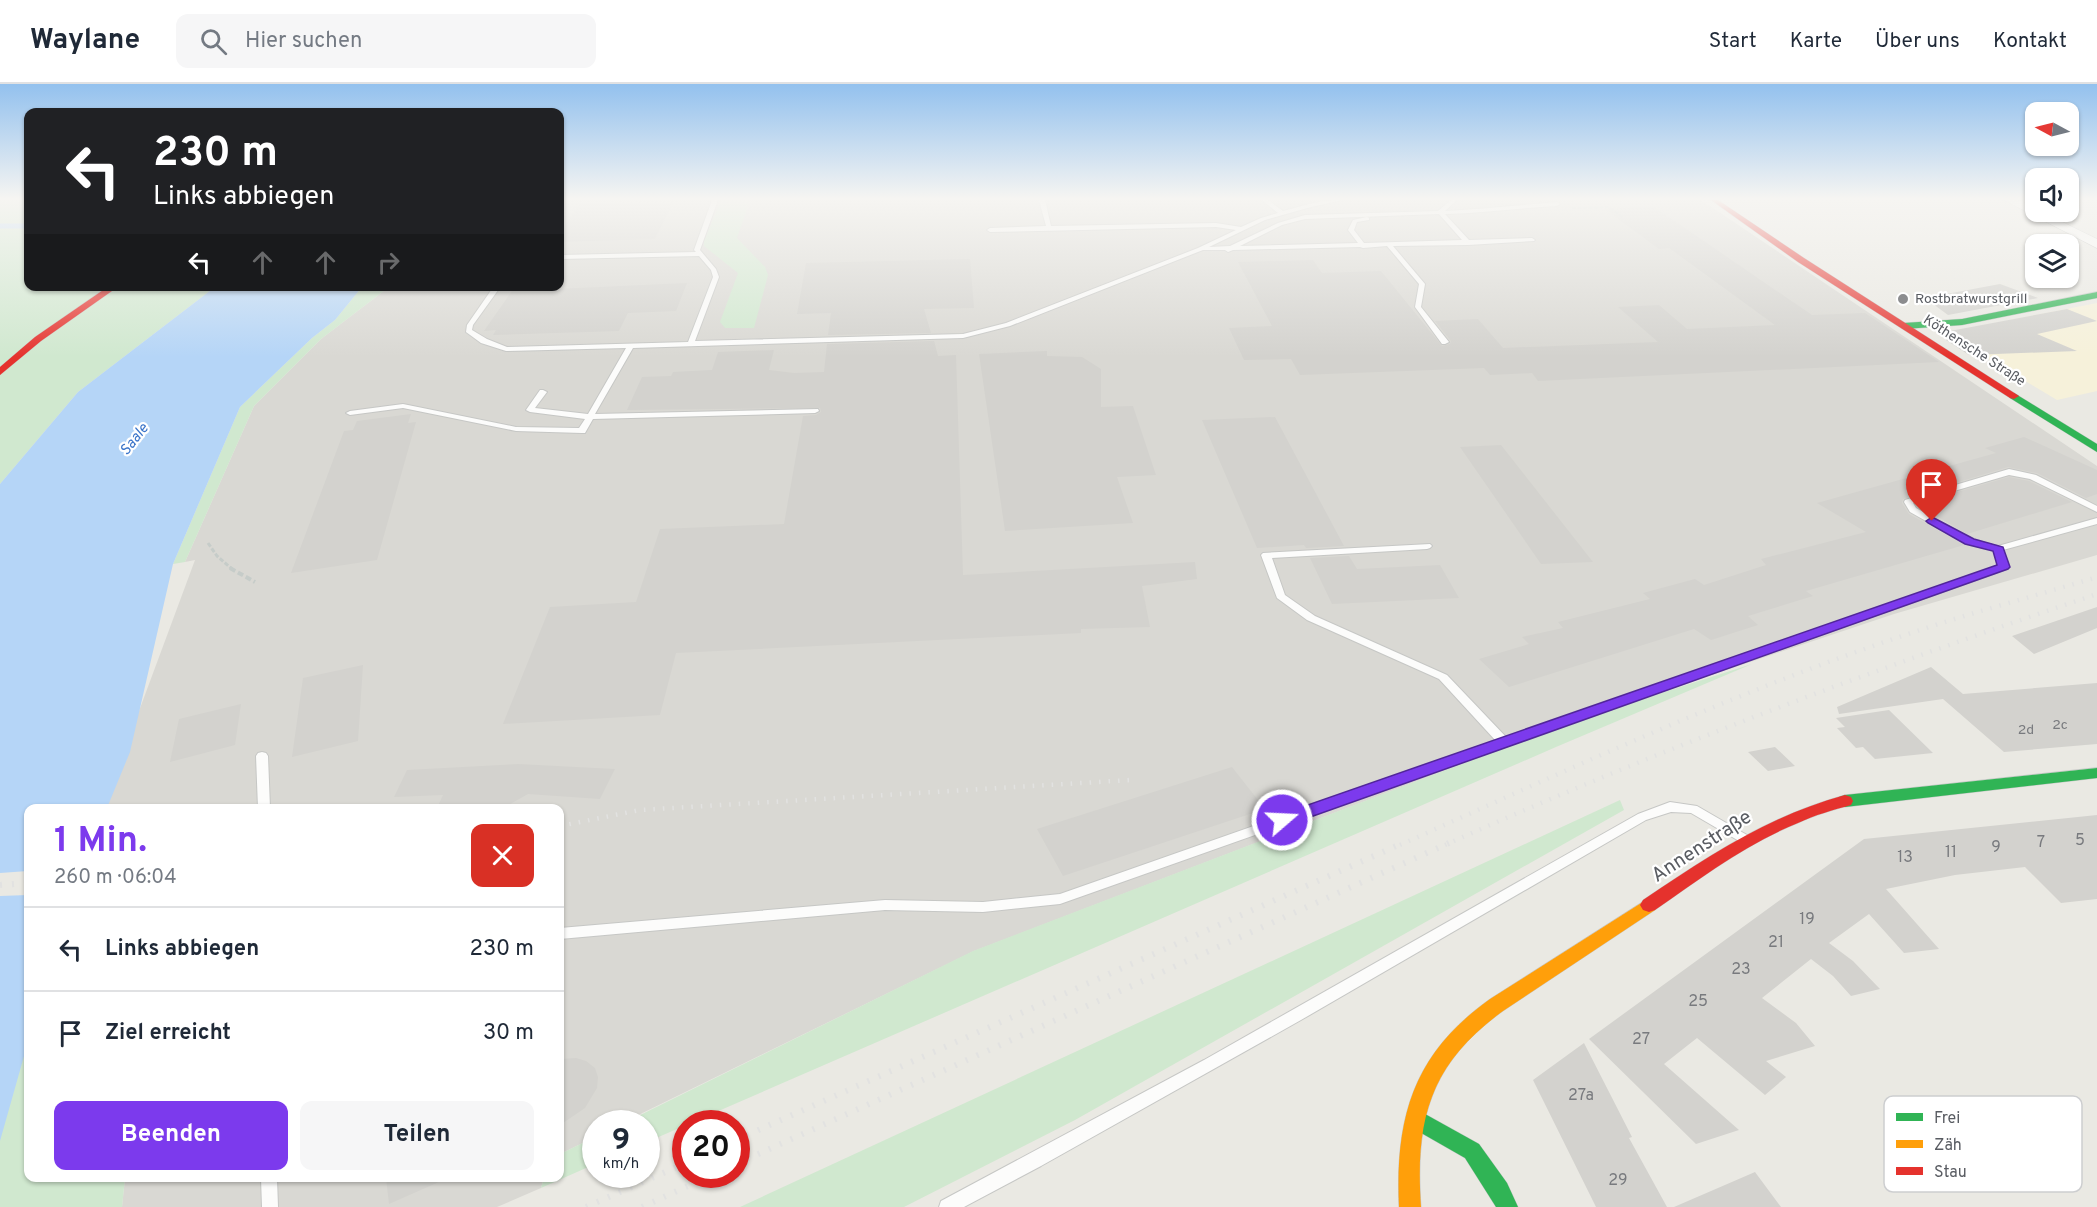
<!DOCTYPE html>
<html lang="de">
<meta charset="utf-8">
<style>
body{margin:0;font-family:Overpass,sans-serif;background:#f6f6f7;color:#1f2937;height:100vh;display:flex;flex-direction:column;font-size:22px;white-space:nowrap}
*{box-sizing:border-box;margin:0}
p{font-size:20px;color:#747a83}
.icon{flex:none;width:33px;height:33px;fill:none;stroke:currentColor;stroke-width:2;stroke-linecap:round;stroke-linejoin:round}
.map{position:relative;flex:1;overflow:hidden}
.drawer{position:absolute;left:24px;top:720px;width:540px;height:378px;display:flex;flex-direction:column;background:#fff;border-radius:12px;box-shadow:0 2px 4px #0004}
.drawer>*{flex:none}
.top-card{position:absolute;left:24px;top:24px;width:540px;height:183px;border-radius:12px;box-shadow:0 2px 4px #0004;background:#202124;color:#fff;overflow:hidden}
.needle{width:39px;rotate:277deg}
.tools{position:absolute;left:2025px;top:18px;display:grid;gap:12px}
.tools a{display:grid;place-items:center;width:54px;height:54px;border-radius:12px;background:#fff;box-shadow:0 2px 4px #0004;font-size:30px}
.speed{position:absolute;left:582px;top:1026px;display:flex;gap:12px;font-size:30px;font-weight:700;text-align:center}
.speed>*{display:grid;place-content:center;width:78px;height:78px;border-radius:50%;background:#fff;box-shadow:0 2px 4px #0004;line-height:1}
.speed small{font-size:15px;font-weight:400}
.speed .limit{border:9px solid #d22;background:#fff;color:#111}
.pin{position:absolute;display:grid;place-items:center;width:51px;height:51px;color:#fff;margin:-62px -26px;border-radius:50% 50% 50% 0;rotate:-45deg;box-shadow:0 0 6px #0007}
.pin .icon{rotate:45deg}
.me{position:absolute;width:66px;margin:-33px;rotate:71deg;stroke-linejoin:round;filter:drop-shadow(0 0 4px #0008)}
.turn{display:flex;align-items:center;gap:21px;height:126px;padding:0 30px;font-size:27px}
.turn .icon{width:78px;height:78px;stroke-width:2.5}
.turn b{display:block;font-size:42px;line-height:51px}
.lanes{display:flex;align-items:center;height:57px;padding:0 30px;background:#0003;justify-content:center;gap:30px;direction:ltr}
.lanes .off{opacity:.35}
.round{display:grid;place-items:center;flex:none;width:63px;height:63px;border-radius:12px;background:#f6f6f7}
.head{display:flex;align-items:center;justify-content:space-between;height:102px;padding:0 30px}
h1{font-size:36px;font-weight:700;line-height:45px;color:#7c3aed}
.primary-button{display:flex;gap:12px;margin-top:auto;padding:12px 30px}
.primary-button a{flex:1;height:69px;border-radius:12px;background:#7c3aed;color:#fff;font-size:24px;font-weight:700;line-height:69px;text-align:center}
.primary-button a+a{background:#f6f6f7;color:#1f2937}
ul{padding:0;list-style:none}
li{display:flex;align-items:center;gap:18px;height:84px;padding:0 30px;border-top:2px solid #e0e1e3}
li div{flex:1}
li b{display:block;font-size:22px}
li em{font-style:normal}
header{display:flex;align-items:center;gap:36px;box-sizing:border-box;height:84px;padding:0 30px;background:#fff;border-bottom:2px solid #e0e1e3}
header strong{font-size:28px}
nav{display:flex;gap:33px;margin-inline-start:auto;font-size:21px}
.search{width:420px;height:54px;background:#f6f6f7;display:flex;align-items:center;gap:15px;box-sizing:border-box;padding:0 21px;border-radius:12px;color:#747a83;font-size:22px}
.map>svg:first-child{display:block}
</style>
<header>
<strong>Waylane</strong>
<div class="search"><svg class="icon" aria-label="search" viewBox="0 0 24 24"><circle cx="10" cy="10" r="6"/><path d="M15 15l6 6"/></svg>Hier suchen</div>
<nav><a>Start</a><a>Karte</a><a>Über uns</a><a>Kontakt</a></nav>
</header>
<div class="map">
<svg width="2097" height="1123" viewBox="0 0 2097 1123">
<rect width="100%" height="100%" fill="#eae9e3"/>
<path fill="#f6f1da" d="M2097 219V307L2057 316 1945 249Z"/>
<path fill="#d9d8d3" d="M560 116H1701L2097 382V471L1894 530 1574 637 974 867 622 1039 596 1040 595 1053 560 1070V724H103L195 476 185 478 254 322 321 255 389 203 560 202Z
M125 1094H544L541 1104 497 1123H122Z"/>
<path fill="#d0e8cf" d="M0 116H28V202L215 203 78 308 0 400Z
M721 116H750L737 154 765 183 768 191 754 244H725L720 238 738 189 704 162V157Z
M362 203H389L321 255 254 322 185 478 173 480 240 323 312 254 335 236Z
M1752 580 1556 663 647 1058 646 1040H622L973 867 1574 637Z
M1620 716 1624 726 1075 1036 904 1123H740Z
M28 924V1094H125L122 1123H0V1000Z
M595 1053V1080L541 1104 544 1094H560V1070Z"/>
<path fill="#b5d5f7" d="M215 203H362L335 236 312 254 240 323 173 480 130 668 107 724H28V958L0 1057V400L78 308Z"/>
<path fill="#eae9e3" d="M28 787V811L0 812V789Z"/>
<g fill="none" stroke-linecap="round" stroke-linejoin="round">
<path stroke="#b5d5f7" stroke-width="5" d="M0 142H28"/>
</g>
<path fill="#d3d2ce" d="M674 117 655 155 560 158V149L580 119Z
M1654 123 1812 231 1865 229 1939 278 1538 297 1532 289 1490 291 1484 284 1300 291 1291 275 1244 276 1229 244 1272 242 1238 178 1313 176 1322 189 1381 187 1442 262 1450 260 1451 257 1435 237 1478 235 1503 264 1658 258 1618 223 1659 221 1687 245 1775 241 1669 164 1659 165 1605 125Z
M970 175 974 224 924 225 931 249 828 251 831 229 797 230 806 179Z
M687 199 676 227 628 229 619 247 493 251 496 246 484 247 512 207Z
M2000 200 2038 214 1948 231 1925 214Z
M2067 225 2097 237 2037 250 2077 267 1969 271 1946 256 1950 247Z
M934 257 938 272 956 271 963 491 1195 478 1197 495 1142 502 1150 543 1081 545V549L676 569 660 631 503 640 550 523 636 518 660 445 784 440 803 332 816 331 821 328 820 324 627 326 642 293 671 292 673 288 712 286 718 268 774 266 769 286 794 289 824 288 827 260Z
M1047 267V272L1082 273 1101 285V323L1133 322 1156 391 1117 393 1133 439 1005 447 979 270Z
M411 330 408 339 416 338 377 476 291 489 344 347 353 346 357 337Z
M1275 333 1344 462 1306 464 1304 461 1257 464 1202 336Z
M2024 353 2097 386V410L2086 414 2037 389 2008 383 1903 415 1902 419 1909 430 1964 461 1806 507 1813 512 1748 532 1758 541 1711 556 1694 545 1509 603 1479 575 1529 560 1522 553 1563 544 1558 538 1650 515 1643 509 1695 495 1704 501 1766 481 1761 475 1866 448 1817 419 1996 369 1985 364Z
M1501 361 1593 478 1541 480 1460 363Z
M2009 393 2029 397 2072 418 1967 450 1916 420Z
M1349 472 1357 485 1440 481 1459 514 1332 520 1310 474Z
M2097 523V544L2034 570 2012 552Z
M363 581 358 657 292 673 303 594Z
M1931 583 1963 610 2097 599V660L2004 668 1943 615 1839 630 1837 623Z
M241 620 235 661 170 678 179 635Z
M1889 626 1933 669 1875 675 1863 663 1856 664 1837 644 1845 643 1836 634Z
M1775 663 1795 682 1768 687 1748 668Z
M518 680 615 685 600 715 528 710 503 724H437L443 711 394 713 407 686Z
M1232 683 1265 725 1063 792 1037 745Z
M2097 731V815L2061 819 2025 783 1955 791 1886 805 1939 865 1904 869 1869 830 1829 859 1853 877 1880 905 1851 912 1833 892 1811 875 1762 914 1796 939 1815 962 1766 977 1786 993 1765 1011 1697 954 1664 980 1739 1046 1696 1060 1589 955 1864 755Z
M1584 959 1632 1053 1629 1054 1667 1123H1596L1533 996Z
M576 974 586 977 595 984 598 993 597 1004 585 1024 560 1041V975Z
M1755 1088 1781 1123H1674Z
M386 1094H448L389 1120Z"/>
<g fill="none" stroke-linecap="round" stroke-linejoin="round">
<g stroke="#c6c7c5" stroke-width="2">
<path id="lane" d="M712 116H718L700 166 716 185 719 193 695 257 963 250 1006 239 1198 164 1236 146 1216 143 990 148 987 146 990 144 1046 142 1039 116H1045L1051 142 1216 139 1241 143 1261 134 1278 129 1262 116H1268L1283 127C1302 122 1322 115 1342 116L1311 123 1265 136 1209 163 1230 162 1278 139 1305 131 1438 127 1451 116H1457L1445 127C1483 125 1520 121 1557 118L1560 120 1557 122C1519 124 1482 129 1445 130L1469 156 1532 154 1535 156 1534 157 1468 161 1393 162 1425 200 1421 223 1449 258 1445 260H1442L1415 223 1419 200 1387 162 1363 164 1360 163 1233 166 1228 168 1225 166H1203L1010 242 963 254 633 264 595 330 818 325 819 327 815 329 593 335 585 349H582L516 347 403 324 350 331 346 329 350 327 403 320 516 343 579 344 585 335 530 328 526 326 540 306H543L547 308 535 324 588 330 626 264 506 267 481 259 466 248 467 241 494 202H501L473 241 472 246 487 255 507 263 688 258 713 193 711 186 699 172 560 175V171L696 168 694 166ZM1439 130 1462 156 1364 159 1354 146 1357 138 1369 136V134L1367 133 1353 136 1348 146 1358 159 1240 162 1282 141 1305 135Z
M2009 385 2036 391 2097 422V428L2030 395 2009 391 1913 419 1916 424 1973 456 1998 462 2097 434V440L2003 466 2009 483 2007 485 1060 820 983 828 885 826 560 855V844L885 816 983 818 1060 810 1496 657 1439 595 1307 536 1277 514 1261 471 1263 469 1430 460 1432 462 1430 464 1427 465 1272 474 1285 511 1315 532 1447 591 1507 654 1999 482 1994 467 1967 460 1910 428 1904 418 1905 416Z
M262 668 266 669 268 672 270 724H258L256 672 258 669Z
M1670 718 1697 722 1747 751 1749 754 1747 757 1743 759 1739 757 1691 729 1671 728 1646 736 1301 936 1041 1082 964 1123H939L941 1117 1204 976 1638 730Z
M261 1094H277L278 1123H262Z"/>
</g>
<g stroke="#c6c7c5" stroke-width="1">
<path id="street" d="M2004 116H2018L2036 124V128H2042L2097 155V164Z"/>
</g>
<g stroke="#c7c8c7" stroke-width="1">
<path id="fast" d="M2097 208V214L1962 241 1904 245 1900 242 1904 239 1962 235Z
M2014 309 2097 360V368L2010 314 2009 312Z
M2097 684V694L1845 723 1839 721 1837 717 1839 713 1845 711Z
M1416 1025 1479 1060 1507 1099 1518 1123H1496L1465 1074 1409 1042 1406 1035 1409 1028Z"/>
</g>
<g stroke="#c7c8c7" stroke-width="1">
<path id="slow" d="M1649 814 1655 816 1658 821 1655 826 1503 927C1430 980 1415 1035 1421 1123H1399C1395 1032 1414 969 1490 915Z"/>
</g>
<g stroke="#c7c8c7" stroke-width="1">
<path id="jam" d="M1711 116H1718L1804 174 2019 312 2014 315 2010 314 1798 178Z
M109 202H119L41 257 0 291V283L35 253Z
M1845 711 1851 713 1853 717 1851 721C1833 726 1815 731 1798 739 1746 760 1701 794 1655 826L1649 828 1643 826 1640 821 1643 816C1710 771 1766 733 1845 711Z"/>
</g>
<path stroke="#c6ccc9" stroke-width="2" stroke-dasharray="4 1.5" stroke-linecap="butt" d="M1572 124 1608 123 1623 133"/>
<path stroke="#c6ccc9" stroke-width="3" stroke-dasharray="4.5 2" stroke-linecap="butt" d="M208 459 217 472 232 485"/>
<path stroke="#c6ccc9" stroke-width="4" stroke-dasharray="6 3" stroke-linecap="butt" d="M230 484 255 498"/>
<use href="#lane" fill="#fcfcfb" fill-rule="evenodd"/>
<use href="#street" fill="#fcfcfb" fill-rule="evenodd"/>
<use href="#fast" fill="#30b455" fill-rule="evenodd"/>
<use href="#slow" fill="#ff9f0a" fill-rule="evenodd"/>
<use href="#jam" fill="#e5322d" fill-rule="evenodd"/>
<path stroke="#e2e2e1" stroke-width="4.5" stroke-dasharray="1.5 8" stroke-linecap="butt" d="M560 742 640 726 1130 696
M1400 761C1565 687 1730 610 1902 552 1966 530 2032 513 2097 493
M1445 761C1657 666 1877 584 2097 510"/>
<path stroke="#e2e2e1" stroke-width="6" stroke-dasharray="2 10" stroke-linecap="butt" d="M560 767H567
M0 801 28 799
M736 1056 1403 759
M736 1080 1449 759
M586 1123 686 1079
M642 1123 714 1090"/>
</g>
<linearGradient id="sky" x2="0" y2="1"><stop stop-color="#93c1ee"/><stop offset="0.42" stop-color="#f6f5f2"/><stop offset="1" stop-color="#f6f5f2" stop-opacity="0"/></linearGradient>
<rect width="2097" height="273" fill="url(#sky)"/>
<path fill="#7c3aed" stroke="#51269a" stroke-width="1.5" d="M1932 433 1974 455 2003 463 2010 483 2008 485 1288 741H1276L1274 736 1276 732 1997 481 1993 467 1965 460 1928 439 1926 437Z"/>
<circle fill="#8c8d8f" stroke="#fff" stroke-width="2" cx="1903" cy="215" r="6"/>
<g text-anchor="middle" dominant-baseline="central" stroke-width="4.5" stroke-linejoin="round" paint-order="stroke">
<g font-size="14" fill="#595c62" stroke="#fff" text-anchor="start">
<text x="1915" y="215">Rostbratwurstgrill</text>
</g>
<g font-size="14" fill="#595c62" stroke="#fff">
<text transform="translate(1974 267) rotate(33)">Köthensche Straße</text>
</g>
<g font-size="14" fill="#787a7e">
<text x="2060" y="641">2c</text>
<text x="2026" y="646">2d</text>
</g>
<g font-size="15" font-style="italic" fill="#3a74c9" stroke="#fff">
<text transform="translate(135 356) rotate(-52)">Saale</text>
</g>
<g font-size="16" fill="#787a7e">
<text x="2080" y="757">5</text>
<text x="2041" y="759">7</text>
<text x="1996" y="764">9</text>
<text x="1951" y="769">11</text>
<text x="1905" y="774">13</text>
<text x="1807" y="836">19</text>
<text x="1776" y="859">21</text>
<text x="1741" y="886">23</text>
<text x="1698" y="918">25</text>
<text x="1641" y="956">27</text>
<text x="1581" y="1012">27a</text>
<text x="1618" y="1097">29</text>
</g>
<g font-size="20" fill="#595c62" stroke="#fff">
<text transform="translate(1702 763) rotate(-33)">Annenstraße</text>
</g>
</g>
<rect x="1884" y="1012" width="198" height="96" rx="9" fill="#fff" stroke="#cdced0" stroke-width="1.5"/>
<rect x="1896" y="1029" width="27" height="8" fill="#30b455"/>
<rect x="1896" y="1056" width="27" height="8" fill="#ff9f0a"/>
<rect x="1896" y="1083" width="27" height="8" fill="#e5322d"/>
<g font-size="16" fill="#595c62">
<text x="1934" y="1039">Frei</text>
<text x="1934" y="1066">Zäh</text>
<text x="1934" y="1093">Stau</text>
</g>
</svg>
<div class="tools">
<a><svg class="needle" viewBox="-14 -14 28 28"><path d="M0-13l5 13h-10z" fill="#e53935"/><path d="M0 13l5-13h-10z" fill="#747a83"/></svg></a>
<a><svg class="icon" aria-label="sound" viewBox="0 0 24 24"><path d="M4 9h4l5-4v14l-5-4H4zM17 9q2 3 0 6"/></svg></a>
<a><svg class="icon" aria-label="layers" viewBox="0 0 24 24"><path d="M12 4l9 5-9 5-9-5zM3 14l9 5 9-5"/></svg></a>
</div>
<div class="speed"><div>9<small>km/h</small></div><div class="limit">20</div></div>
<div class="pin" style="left:1932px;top:437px;background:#d93025"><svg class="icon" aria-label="arrive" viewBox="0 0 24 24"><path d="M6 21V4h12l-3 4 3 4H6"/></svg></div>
<svg class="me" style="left:1282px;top:736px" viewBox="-20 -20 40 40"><circle r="17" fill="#7c3aed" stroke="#fff" stroke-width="3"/><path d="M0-11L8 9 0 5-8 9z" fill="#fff"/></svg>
<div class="top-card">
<div class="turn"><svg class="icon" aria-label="left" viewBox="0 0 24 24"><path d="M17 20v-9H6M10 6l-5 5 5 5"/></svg><div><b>230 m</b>Links abbiegen</div></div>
<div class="lanes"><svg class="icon" aria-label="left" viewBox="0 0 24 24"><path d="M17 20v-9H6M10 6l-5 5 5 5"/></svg><svg class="icon off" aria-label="ahead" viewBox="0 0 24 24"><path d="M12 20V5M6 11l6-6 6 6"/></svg><svg class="icon off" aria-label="ahead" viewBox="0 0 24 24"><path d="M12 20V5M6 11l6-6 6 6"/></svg><svg class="icon off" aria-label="right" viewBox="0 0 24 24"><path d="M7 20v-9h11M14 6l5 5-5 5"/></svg></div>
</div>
<section class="drawer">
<div class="head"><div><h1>1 Min.</h1><p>260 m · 06:04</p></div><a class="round" style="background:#d93025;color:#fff"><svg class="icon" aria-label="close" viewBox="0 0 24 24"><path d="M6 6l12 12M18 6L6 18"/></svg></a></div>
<ul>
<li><svg class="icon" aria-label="left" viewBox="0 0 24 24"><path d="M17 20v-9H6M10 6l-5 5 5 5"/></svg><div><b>Links abbiegen</b></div><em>230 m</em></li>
<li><svg class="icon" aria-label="arrive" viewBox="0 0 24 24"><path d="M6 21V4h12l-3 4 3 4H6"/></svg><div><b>Ziel erreicht</b></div><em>30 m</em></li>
</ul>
<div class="primary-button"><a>Beenden</a><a>Teilen</a></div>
</section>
</div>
